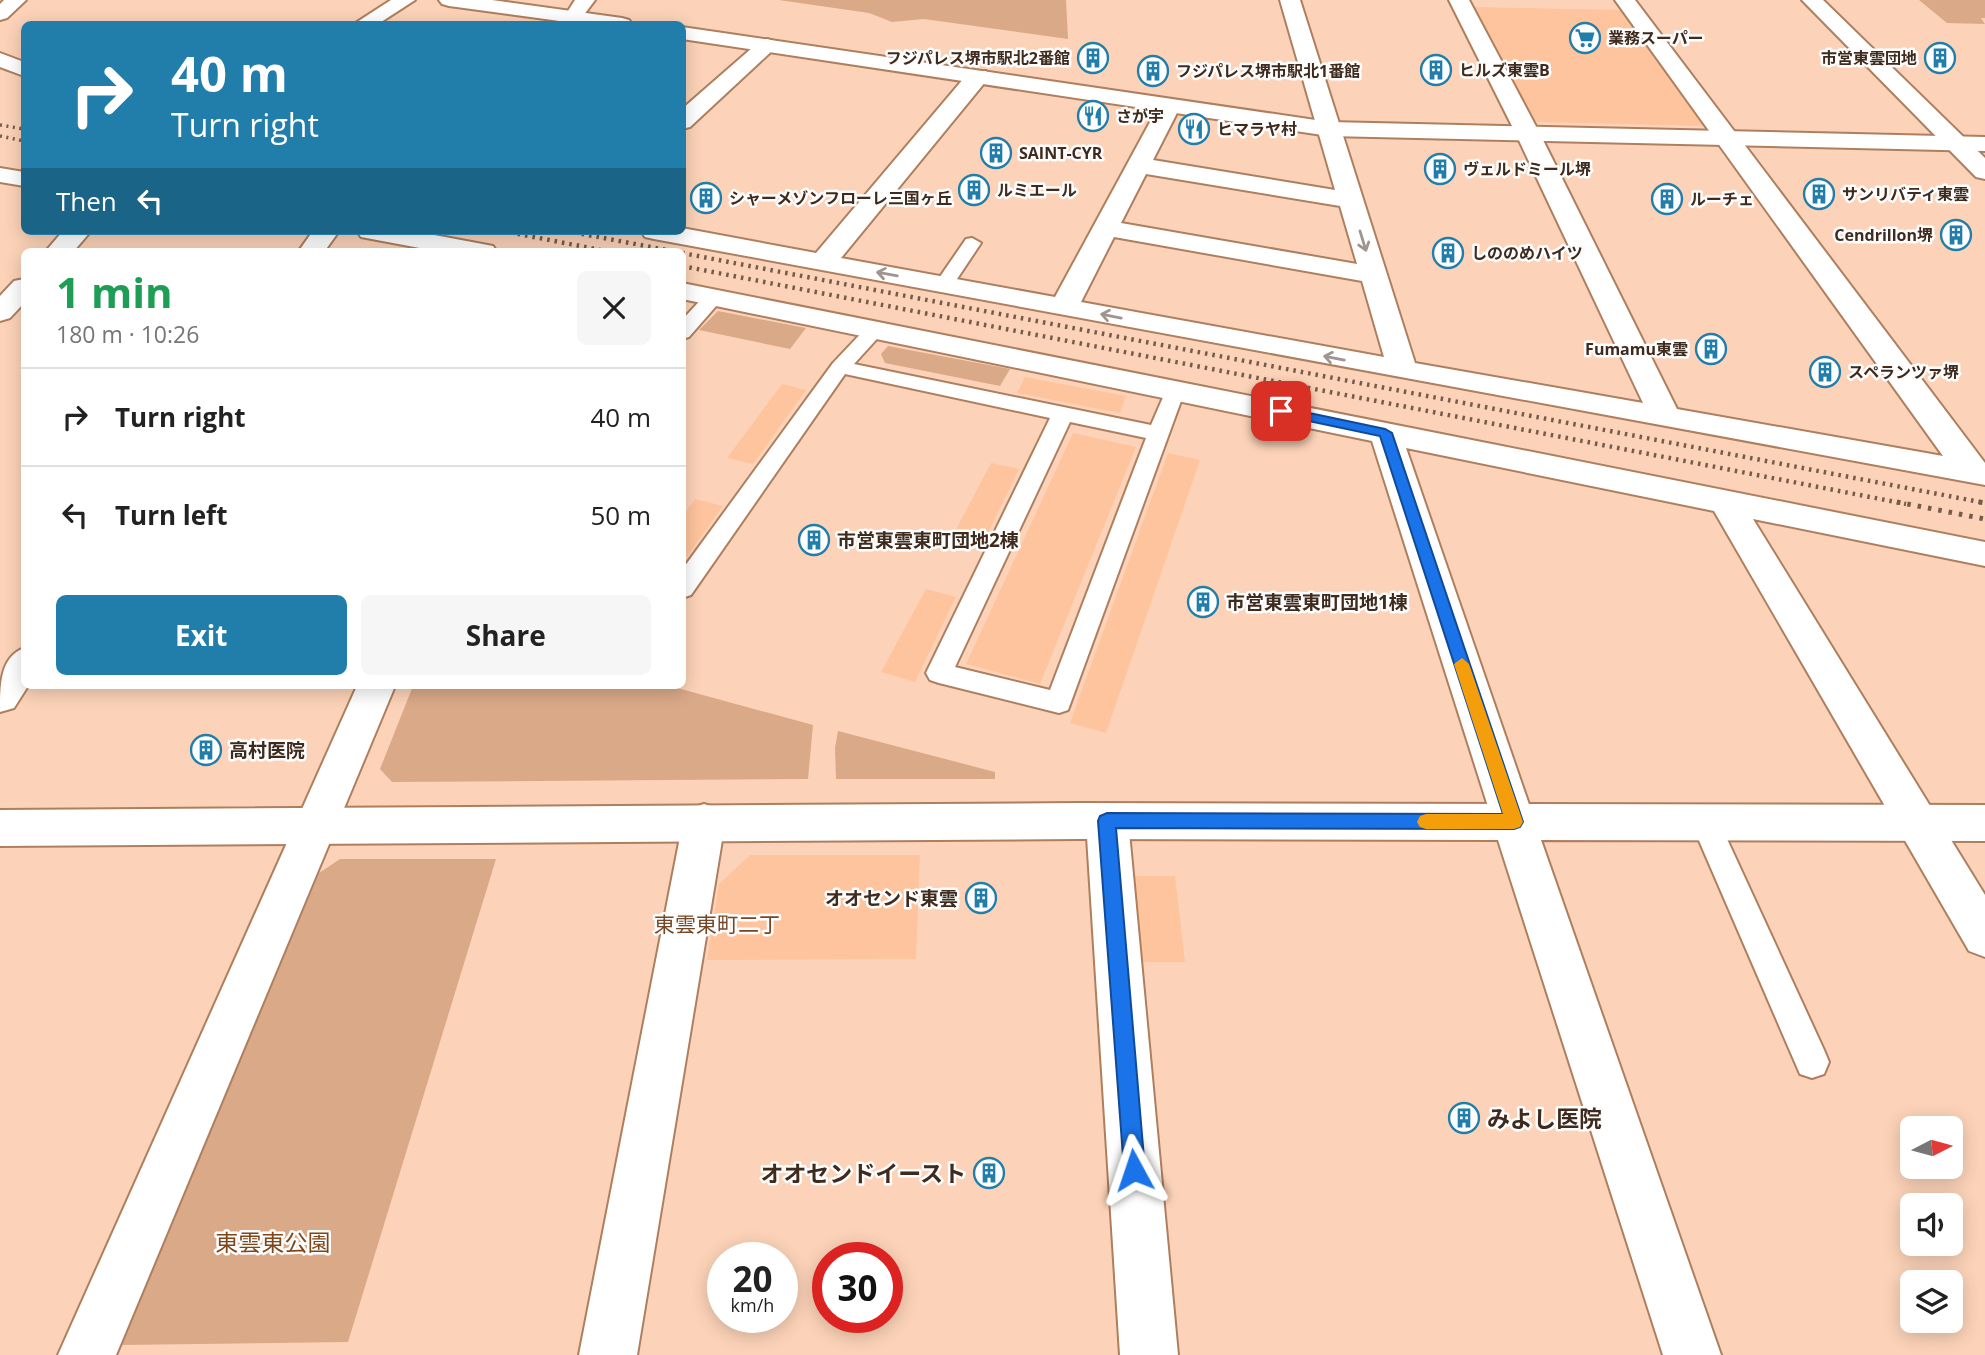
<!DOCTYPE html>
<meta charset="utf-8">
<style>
body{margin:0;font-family:"Open Sans","Noto Sans JP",sans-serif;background:#f6f6f6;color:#222;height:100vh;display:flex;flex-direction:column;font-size:26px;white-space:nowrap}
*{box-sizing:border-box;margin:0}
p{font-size:23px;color:#767676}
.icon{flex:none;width:38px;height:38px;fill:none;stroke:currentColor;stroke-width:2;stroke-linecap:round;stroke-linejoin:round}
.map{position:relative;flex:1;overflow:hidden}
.panel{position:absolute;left:21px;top:248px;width:665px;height:441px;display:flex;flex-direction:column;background:#fff;border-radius:10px;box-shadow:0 4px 18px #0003}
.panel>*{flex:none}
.guide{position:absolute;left:21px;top:21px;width:665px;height:214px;border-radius:10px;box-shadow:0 4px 18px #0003;background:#217eab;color:#fff;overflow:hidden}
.needle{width:46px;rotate:84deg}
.tools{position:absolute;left:1900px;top:1116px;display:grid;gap:14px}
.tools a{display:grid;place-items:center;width:63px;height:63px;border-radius:10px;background:#fff;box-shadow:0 4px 18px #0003;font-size:35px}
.speed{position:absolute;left:707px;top:1242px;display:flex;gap:14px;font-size:35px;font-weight:700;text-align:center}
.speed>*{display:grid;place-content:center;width:91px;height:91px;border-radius:50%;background:#fff;box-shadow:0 4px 18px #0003;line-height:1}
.speed small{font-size:18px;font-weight:400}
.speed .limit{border:10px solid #d22;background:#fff;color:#111}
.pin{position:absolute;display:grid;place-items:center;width:60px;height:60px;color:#fff;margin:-30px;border-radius:14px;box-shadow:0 4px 10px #0006}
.me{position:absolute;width:77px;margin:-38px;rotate:355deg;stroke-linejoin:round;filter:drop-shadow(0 0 5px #0008)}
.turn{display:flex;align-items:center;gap:24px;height:147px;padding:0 35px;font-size:32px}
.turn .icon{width:91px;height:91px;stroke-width:2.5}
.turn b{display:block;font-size:49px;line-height:60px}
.then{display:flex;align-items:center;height:66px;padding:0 35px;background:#0003;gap:14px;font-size:26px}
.round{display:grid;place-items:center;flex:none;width:74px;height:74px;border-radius:10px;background:#f6f6f6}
.head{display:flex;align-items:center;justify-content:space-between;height:119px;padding:0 35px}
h1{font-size:42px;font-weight:700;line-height:52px;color:#1e9e55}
.primary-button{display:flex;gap:14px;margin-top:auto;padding:14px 35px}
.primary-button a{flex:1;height:80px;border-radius:10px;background:#217eab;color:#fff;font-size:28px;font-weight:700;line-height:80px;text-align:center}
.primary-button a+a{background:#f6f6f6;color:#222}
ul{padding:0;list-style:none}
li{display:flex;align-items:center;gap:21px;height:98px;padding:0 35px;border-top:2px solid #e0e0e0}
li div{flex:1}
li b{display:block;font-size:26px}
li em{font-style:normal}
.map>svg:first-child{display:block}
</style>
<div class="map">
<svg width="1985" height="1355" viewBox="0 0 1985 1355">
<rect width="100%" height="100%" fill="#fcd3b8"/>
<path fill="#fec49d" d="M1471 7 1620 10 1705 126 1533 122Z
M1025 377 1126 396 1120 413 1017 393Z
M782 384 806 390 753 464 727 458Z
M1073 433 1136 447 1040 684 966 664Z
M1168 453 1200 460 1106 733 1070 723Z
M991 463 1019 469 981 547 951 539Z
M695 499 723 506 683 562V516Z
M926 589 956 597 915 682 881 672Z
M750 855H920L916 959 707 960 719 884Z
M1127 876H1175L1185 962H1135Z"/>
<path fill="#daa988" d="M779 0H1066L1068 39 924 19 892 22 869 13Z
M1919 0H1985V18H1981L1985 24 1947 23Z
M718 311 806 328 790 349 699 330Z
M888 346 1010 369 1000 386 885 363 881 354Z
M413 686H670L813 725 808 779 392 782 380 769Z
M838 731 995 772V779H836L835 748Z
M340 859H496L348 1342 120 1345 319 873Z"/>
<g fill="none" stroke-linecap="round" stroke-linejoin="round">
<g stroke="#ae7f5f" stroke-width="4">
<path id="service" d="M972 238 981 243 951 288 944 290 937 288 935 284 966 239Z
M714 291 724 297 689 337 682 339V320L707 293Z
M875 324 882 326 885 330 854 364 1151 425 1168 386H1182L1185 390 1068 710 1059 713 939 683 930 680 926 673 1050 418 845 374 691 595 682 598V570L833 363 868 326ZM1070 422 1146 438 1050 690 955 667Z
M1705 810 1715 813 1824 1050 1829 1062 1824 1074 1812 1078 1800 1074 1691 822 1695 813Z"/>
</g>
<g stroke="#ae7f5f" stroke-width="4">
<path id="minor" d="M4 0H26L7 18 0 20V4Z
M391 0H415L378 24H354Z
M575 0H595L577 24H553L566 14Z
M1280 0H1300L1415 363 1643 403 1516 134 1449 0H1469L1540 134 1677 409 1943 456 1615 0H1635L1985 463V485L654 239 645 237 641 231H682V228L816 253 970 71H986L989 76 986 81 841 258 1055 297 1162 100H1178L1181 105 1153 160 1335 190ZM1146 174 1340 206 1357 264 1121 223ZM1114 237 1362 281 1384 357 1081 302Z
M1802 0H1823L1985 158V179L1976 177Z
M767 39 774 41 778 45 774 49 690 127 682 129V109L760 41Z
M0 53 24 62V76L0 67Z
M0 168 24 172V186L0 182Z
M63 231H91L73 252H45Z
M313 231H339L324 252H298Z
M357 231H413L493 246 497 252H441L361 237Z
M24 279V303L10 318 0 321V296L14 281Z
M682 283 1985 542V566L1753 519 1985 895V957L1969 951 1714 511 1406 448 1535 822 1529 835 1514 840 1499 835 1493 822 1372 441 682 299Z
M24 648V686H28L14 708 0 712C0 685 0 657 24 648Z
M357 686H395L116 1355H58Z
M1107 803 1122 808 1128 821 1178 1355H1120L1086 821 1092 808Z
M704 804 719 809 725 822 637 1355H579L683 822 689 809Z"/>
</g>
<g stroke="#ae7f5f" stroke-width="4">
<path id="tertiary" d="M439 0H492L622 18 629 20 632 24H582L449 6 442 4Z
M682 27 1329 122 1985 137V151L1329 136 682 39Z
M1078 803 1985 805V841L1541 840 1721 1355H1663L1498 840 1078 839 0 846V810Z"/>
</g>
<use href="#service" fill="#fff" fill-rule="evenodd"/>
<use href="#minor" fill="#fff" fill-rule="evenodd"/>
<use href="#tertiary" fill="#fff" fill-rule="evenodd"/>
<path stroke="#755b4a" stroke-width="3.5" stroke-dasharray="2 4.5" stroke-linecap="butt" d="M0 125 24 129
M0 136 24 141"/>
<path stroke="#755b4a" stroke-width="4.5" stroke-dasharray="2.5 5" stroke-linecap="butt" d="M503 231 611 252
M567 231 677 252
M682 253 1985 503
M682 266 1906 504"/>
<path stroke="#755b4a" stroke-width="5" stroke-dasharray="3.5 7" stroke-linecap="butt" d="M1897 502 1985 519
M1979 502 1985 503"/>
</g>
<defs><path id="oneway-shaft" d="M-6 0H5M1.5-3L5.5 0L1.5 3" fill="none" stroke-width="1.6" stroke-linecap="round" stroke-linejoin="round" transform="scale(1.75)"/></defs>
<g stroke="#9f958e">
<use href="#oneway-shaft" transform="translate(1363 241) rotate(73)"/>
<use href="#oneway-shaft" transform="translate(887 274) rotate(-170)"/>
<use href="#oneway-shaft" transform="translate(1111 316) rotate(-169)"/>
<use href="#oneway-shaft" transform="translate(1334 358) rotate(-169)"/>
</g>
<path fill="#1a73e8" stroke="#114b97" stroke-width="2" d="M1281 407 1385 429 1392 433 1523 822 1520 827 1514 829 1116 828 1145 1170 1142 1178 1134 1181 1127 1178 1124 1170 1098 821 1100 816 1107 813 1503 814 1380 436 1276 414 1274 411Z"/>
<path fill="#f59e0b" d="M1462 658 1469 664 1523 822 1520 827 1514 829H1426L1420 827 1417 822 1420 816 1426 814H1503L1454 664Z"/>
<defs>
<g id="supermarket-ring" transform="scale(1.575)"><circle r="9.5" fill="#fdfdfd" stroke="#217eab" stroke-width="1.5"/><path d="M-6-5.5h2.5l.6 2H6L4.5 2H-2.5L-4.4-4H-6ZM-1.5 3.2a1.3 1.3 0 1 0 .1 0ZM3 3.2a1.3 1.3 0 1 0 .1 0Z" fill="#217eab"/></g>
<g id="building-ring" transform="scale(1.575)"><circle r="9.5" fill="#fdfdfd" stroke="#217eab" stroke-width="1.5"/><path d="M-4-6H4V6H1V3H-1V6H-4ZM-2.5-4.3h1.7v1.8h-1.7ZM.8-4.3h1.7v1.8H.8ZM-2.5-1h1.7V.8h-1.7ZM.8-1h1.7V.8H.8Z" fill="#217eab"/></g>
<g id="restaurant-ring" transform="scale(1.575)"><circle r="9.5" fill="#fdfdfd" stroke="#217eab" stroke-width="1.5"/><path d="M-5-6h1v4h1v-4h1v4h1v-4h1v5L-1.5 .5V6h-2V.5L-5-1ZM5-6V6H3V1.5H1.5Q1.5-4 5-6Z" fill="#217eab"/></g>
</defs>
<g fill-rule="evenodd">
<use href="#supermarket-ring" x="1585" y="38"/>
<use href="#building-ring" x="1093" y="58"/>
<use href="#building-ring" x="1940" y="58"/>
<use href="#building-ring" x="1436" y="70"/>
<use href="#building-ring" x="1153" y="71"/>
<use href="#restaurant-ring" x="1093" y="116"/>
<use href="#restaurant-ring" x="1194" y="129"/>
<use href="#building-ring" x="996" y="153"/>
<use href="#building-ring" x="1440" y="169"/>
<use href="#building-ring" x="974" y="190"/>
<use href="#building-ring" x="1819" y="194"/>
<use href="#building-ring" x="706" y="198"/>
<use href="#building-ring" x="1667" y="199"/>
<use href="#building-ring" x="1956" y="235"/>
<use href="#building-ring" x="1448" y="253"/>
<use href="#building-ring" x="1711" y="349"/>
<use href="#building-ring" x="1825" y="372"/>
<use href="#building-ring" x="814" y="540"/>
<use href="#building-ring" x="1203" y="602"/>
<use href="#building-ring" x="206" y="750"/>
<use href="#building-ring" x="981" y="898"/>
<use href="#building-ring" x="1464" y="1118"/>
<use href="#building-ring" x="989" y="1173"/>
</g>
<g text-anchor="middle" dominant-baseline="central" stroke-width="5" stroke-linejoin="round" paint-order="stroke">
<g font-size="16" font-weight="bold" fill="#3f2b1e" stroke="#fdfdfd" text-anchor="start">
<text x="1608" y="38">業務スーパー</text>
<text x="1070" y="58" text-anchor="end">フジパレス堺市駅北2番館</text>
<text x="1917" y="58" text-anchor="end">市営東雲団地</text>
<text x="1459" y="70">ヒルズ東雲B</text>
<text x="1176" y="71">フジパレス堺市駅北1番館</text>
<text x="1116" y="116">さが宇</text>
<text x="1217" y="129">ヒマラヤ村</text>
<text x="1019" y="153">SAINT-CYR</text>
<text x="1463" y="169">ヴェルドミール堺</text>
<text x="997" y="190">ルミエール</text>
<text x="1842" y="194">サンリバティ東雲</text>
<text x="729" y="198">シャーメゾンフローレ三国ヶ丘</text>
<text x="1690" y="199">ルーチェ</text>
<text x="1933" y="235" text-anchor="end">Cendrillon堺</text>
<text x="1471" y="253">しののめハイツ</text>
<text x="1688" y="349" text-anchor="end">Fumamu東雲</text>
<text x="1848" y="372">スペランツァ堺</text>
</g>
<g font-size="19" font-weight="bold" fill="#3f2b1e" stroke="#fdfdfd" text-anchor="start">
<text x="837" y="540">市営東雲東町団地2棟</text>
<text x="1226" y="602">市営東雲東町団地1棟</text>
<text x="229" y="750">高村医院</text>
<text x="958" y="898" text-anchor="end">オオセンド東雲</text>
</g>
<g font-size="21" fill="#734829" stroke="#fdfdfd">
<text x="717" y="924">東雲東町二丁</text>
</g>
<g font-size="23" font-weight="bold" fill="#3f2b1e" stroke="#fdfdfd" text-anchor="start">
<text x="1487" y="1118">みよし医院</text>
<text x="966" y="1173" text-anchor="end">オオセンドイースト</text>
</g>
<g font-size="23" fill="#7f461a" stroke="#fdfdfd">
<text x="273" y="1242">東雲東公園</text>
</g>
</g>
</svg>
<div class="tools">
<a><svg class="needle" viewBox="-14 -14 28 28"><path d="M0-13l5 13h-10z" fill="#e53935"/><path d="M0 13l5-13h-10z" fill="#767676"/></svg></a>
<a><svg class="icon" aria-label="sound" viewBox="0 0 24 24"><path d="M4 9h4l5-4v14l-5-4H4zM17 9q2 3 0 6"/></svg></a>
<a><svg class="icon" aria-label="layers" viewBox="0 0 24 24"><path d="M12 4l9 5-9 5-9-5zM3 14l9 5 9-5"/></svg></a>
</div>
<div class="speed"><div>20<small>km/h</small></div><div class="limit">30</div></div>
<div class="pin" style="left:1281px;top:411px;background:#d93025"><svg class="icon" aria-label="arrive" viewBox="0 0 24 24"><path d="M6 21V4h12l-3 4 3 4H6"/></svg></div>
<svg class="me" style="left:1134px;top:1170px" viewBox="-20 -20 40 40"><path d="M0-17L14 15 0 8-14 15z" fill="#1a73e8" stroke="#fff" stroke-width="4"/></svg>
<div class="guide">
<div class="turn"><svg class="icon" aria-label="right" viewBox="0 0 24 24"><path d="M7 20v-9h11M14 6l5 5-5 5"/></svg><div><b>40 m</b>Turn right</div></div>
<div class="then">Then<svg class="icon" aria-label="left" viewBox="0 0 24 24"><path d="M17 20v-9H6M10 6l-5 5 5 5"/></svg></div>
</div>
<section class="panel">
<div class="head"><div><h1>1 min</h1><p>180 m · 10:26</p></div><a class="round"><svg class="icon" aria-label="close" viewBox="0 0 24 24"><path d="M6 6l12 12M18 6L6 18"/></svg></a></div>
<ul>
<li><svg class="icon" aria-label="right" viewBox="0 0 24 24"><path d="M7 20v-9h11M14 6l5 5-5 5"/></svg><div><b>Turn right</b></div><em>40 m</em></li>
<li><svg class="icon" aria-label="left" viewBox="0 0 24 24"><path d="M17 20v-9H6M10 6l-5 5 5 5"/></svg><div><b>Turn left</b></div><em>50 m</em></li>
</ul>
<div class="primary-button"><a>Exit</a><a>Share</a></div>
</section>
</div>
